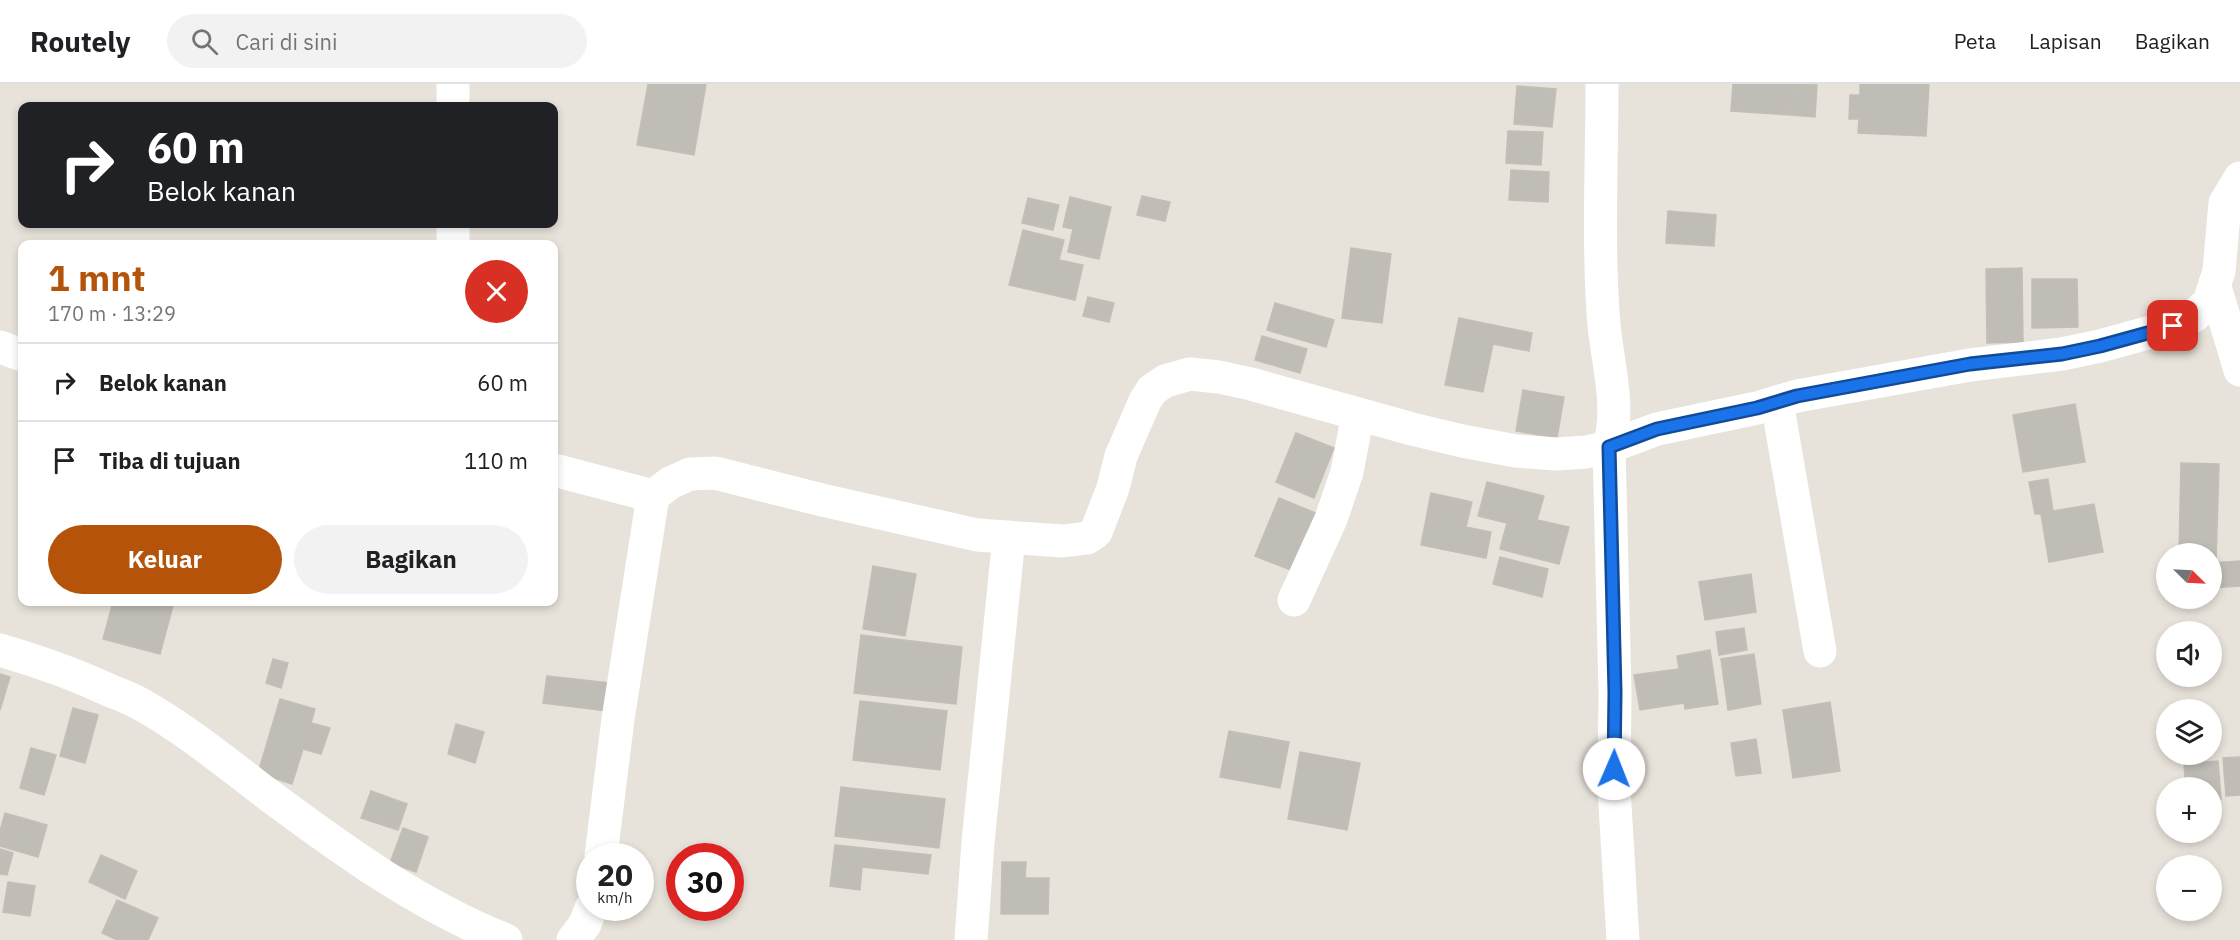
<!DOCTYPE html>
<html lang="id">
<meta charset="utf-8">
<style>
body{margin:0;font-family:"IBM Plex Sans",sans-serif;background:#f2f2f2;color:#202124;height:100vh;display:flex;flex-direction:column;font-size:22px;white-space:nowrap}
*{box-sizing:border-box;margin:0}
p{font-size:20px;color:#757577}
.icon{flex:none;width:33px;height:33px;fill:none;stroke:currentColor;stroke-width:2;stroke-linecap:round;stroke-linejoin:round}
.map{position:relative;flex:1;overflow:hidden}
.drawer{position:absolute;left:18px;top:156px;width:540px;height:366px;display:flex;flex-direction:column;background:#fff;border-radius:12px;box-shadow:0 3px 9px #0003}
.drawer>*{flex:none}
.hud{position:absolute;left:18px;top:18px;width:540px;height:126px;border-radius:12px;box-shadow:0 3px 9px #0003;background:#202124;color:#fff;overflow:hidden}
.needle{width:39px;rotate:114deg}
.fabs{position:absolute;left:2156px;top:459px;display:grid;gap:12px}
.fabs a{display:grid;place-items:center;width:66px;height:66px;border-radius:50%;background:#fff;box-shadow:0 3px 9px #0003;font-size:30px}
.speed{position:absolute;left:576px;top:759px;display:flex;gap:12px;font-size:30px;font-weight:700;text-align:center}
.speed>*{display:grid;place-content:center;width:78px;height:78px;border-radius:50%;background:#fff;box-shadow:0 3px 9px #0003;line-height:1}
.speed small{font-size:15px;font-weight:400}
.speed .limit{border:9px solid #d22;background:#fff;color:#111}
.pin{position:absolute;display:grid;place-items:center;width:51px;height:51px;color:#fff;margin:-26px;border-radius:12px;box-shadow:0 3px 9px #0006}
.me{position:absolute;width:66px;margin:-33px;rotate:1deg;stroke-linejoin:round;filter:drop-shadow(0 0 4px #0008)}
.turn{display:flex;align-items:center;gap:21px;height:126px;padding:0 30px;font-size:27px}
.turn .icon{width:78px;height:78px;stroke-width:2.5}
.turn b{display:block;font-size:42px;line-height:51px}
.round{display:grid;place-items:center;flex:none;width:63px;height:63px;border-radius:32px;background:#f2f2f2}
.summary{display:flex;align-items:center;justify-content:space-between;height:102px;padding:0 30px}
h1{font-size:36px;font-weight:800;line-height:45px;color:#b45309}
.action{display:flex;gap:12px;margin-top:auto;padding:12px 30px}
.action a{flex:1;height:69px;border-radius:36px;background:#b45309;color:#fff;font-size:24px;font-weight:800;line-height:69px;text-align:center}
.action a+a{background:#f2f2f2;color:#202124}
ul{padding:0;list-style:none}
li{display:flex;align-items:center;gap:18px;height:78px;padding:0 30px;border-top:2px solid #e0e0e0}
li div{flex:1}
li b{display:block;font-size:22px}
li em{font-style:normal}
header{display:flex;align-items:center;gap:36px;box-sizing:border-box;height:84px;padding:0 30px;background:#fff;border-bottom:2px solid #e0e0e0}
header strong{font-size:28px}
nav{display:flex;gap:33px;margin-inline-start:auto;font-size:21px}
.search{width:420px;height:54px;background:#f2f2f2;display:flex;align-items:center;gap:15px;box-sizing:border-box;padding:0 21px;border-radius:33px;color:#757577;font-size:22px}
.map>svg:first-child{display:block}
</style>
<header>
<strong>Routely</strong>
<div class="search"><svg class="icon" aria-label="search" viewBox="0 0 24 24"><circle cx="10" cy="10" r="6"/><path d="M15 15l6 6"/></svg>Cari di sini</div>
<nav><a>Peta</a><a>Lapisan</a><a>Bagikan</a></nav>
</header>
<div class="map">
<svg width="2240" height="856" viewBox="0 0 2240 856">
<rect width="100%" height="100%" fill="#e8e3da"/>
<path fill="#c0bdb7" stroke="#c3bfb4" stroke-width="1.5" d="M648 0H706L694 71 637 61Z
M1733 0H1793L1791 31 1731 27Z
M1793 0 1817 1 1815 33 1791 31Z
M1860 0H1929L1926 52 1858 49 1859 35H1849L1850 11H1860Z
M1517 2 1556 5 1552 43 1514 40Z
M1508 47 1543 48 1541 81 1506 79Z
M1511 86 1549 88 1548 118 1509 116Z
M1142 112 1170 118 1165 137 1137 131Z
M1070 113 1111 123 1099 175 1068 168 1073 145 1063 143Z
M1028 114 1059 121 1053 146 1022 139Z
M1668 127 1716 131 1714 162 1666 159Z
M1023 146 1064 156 1059 176 1083 181 1075 216 1009 201Z
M1351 164 1391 170 1382 239 1342 234Z
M2022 184 2023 258 1987 259 1986 185Z
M2032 195H2077L2078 243 2032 244Z
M1088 213 1114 219 1109 238 1083 232Z
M1275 219 1334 236 1326 263 1267 246Z
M1459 234 1532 249 1529 267 1493 260 1483 308 1445 301Z
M1262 252 1307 265 1300 289 1255 276Z
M1523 306 1564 313 1557 354 1516 347Z
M2075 320 2085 378 2023 388 2013 331Z
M1296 349 1334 364 1314 414 1276 398Z
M2181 379 2219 380 2216 477H2211V470H2179Z
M2048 395 2053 427 2094 420 2103 468 2049 478 2041 430H2035L2029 398Z
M1487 398 1544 412 1537 436 1569 443 1559 480 1500 465 1507 439 1478 432Z
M1431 409 1472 418 1466 443 1491 448 1486 474 1421 461Z
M1279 414 1318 430 1296 488 1255 472Z
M1500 473 1548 485 1542 513 1493 500Z
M2240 477V502L2211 504V479Z
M873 482 916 490 905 552 863 545Z
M1751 490 1756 528 1705 536 1699 498Z
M113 518H174L160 570 103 555Z
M1744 544 1747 566 1719 571 1716 548Z
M861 551 962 563 956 620 854 609Z
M1710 566 1718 620 1685 625 1684 619 1640 626 1634 591 1679 585 1677 572Z
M1754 570 1761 620 1728 626 1721 575Z
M273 575 288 579 281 604 266 599Z
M0 590 10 593 0 626Z
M547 592 610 599 607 627 543 619Z
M280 615 315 625 311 639 330 644 321 670 303 665 292 700 258 689Z
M860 617 947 627 940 686 853 676Z
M1830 618 1840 687 1793 694 1783 626Z
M73 624 98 631 85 679 60 672Z
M456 640 484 648 475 679 448 670Z
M1229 647 1289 658 1280 704 1220 693Z
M1756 655 1761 689 1736 692 1731 659Z
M31 664 56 671 44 711 20 704Z
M1300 668 1360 679 1347 746 1288 735Z
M2240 673V711L2226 712 2223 674Z
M2218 677 2221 715H2211V704H2186L2184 680Z
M841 703 945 715 939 764 835 752Z
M371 707 407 720 398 746 361 734Z
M5 729 47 741 38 773 0 762V747Z
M403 744 428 753 416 788 390 779Z
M835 761 931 771 928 790 862 783 860 806 830 802Z
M0 765 13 769 7 791 0 790Z
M101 771 137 787 125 815 89 798Z
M1002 778H1026L1025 794H1049L1048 830H1001Z
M8 798 35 802 30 832 3 828Z
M117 816 158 834 148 856H117L102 849Z"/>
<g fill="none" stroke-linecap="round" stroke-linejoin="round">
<path stroke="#fff" stroke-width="33" d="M453 0V22
M1602 0C1602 76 1598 152 1603 228 1605 272 1622 320 1609 363L1615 608 1614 704 1623 856
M453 160V140
M2215 203 2240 286
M0 263 22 271
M1777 318 1820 567
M554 386 653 412
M1294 516 1331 435 1347 388 1358 330
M0 566C38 577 75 590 111 607 122 611 134 616 144 622 188 647 229 681 270 712 344 767 420 822 506 856
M601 772 618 635 653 412 670 399 690 390 715 389 822 416 977 451 1063 457 1087 454 1096 448 1113 404 1121 372 1145 317 1152 306 1165 297 1190 290 1219 293 1251 300 1412 345 1462 357 1516 367 1557 370 1586 368 1609 363 1657 345 1757 324 1797 312 1970 281 2062 270 2100 262 2173 242 2194 232 2209 218 2219 187 2225 119 2240 94
M573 856 585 840 591 824
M971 856 978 758 1009 453"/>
</g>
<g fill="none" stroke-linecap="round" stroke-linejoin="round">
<g stroke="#114b97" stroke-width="15">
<path id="route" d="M1614 685 1615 608 1609 363 1657 345 1757 324 1797 312 1970 280 2062 270 2100 262 2173 242"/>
</g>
<use href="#route" stroke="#1a73e8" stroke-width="10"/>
</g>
</svg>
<div class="fabs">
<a><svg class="needle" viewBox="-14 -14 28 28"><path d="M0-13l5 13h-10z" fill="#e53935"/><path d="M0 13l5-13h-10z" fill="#757577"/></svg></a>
<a><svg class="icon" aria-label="sound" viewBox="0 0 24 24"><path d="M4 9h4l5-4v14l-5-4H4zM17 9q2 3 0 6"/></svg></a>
<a><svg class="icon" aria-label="layers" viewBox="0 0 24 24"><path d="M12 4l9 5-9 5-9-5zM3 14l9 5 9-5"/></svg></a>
<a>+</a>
<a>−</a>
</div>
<div class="speed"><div>20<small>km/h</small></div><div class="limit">30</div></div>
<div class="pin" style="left:2173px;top:242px;background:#d93025"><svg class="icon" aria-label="arrive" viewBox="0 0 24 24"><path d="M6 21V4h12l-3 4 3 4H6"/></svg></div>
<svg class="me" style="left:1614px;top:685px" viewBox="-20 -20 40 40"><circle r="19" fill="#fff"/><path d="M0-13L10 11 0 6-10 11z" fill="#1a73e8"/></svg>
<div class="hud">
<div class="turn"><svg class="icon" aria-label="right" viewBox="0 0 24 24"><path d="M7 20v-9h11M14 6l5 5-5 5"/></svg><div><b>60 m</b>Belok kanan</div></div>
</div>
<section class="drawer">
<div class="summary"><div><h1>1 mnt</h1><p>170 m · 13:29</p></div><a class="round" style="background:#d93025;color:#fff"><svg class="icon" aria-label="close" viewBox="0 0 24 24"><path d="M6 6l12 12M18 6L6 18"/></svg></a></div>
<ul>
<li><svg class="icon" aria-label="right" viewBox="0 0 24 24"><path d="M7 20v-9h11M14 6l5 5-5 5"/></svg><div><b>Belok kanan</b></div><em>60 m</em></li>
<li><svg class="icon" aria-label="arrive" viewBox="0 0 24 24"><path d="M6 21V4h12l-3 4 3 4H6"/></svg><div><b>Tiba di tujuan</b></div><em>110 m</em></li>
</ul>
<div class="action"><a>Keluar</a><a>Bagikan</a></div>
</section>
</div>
